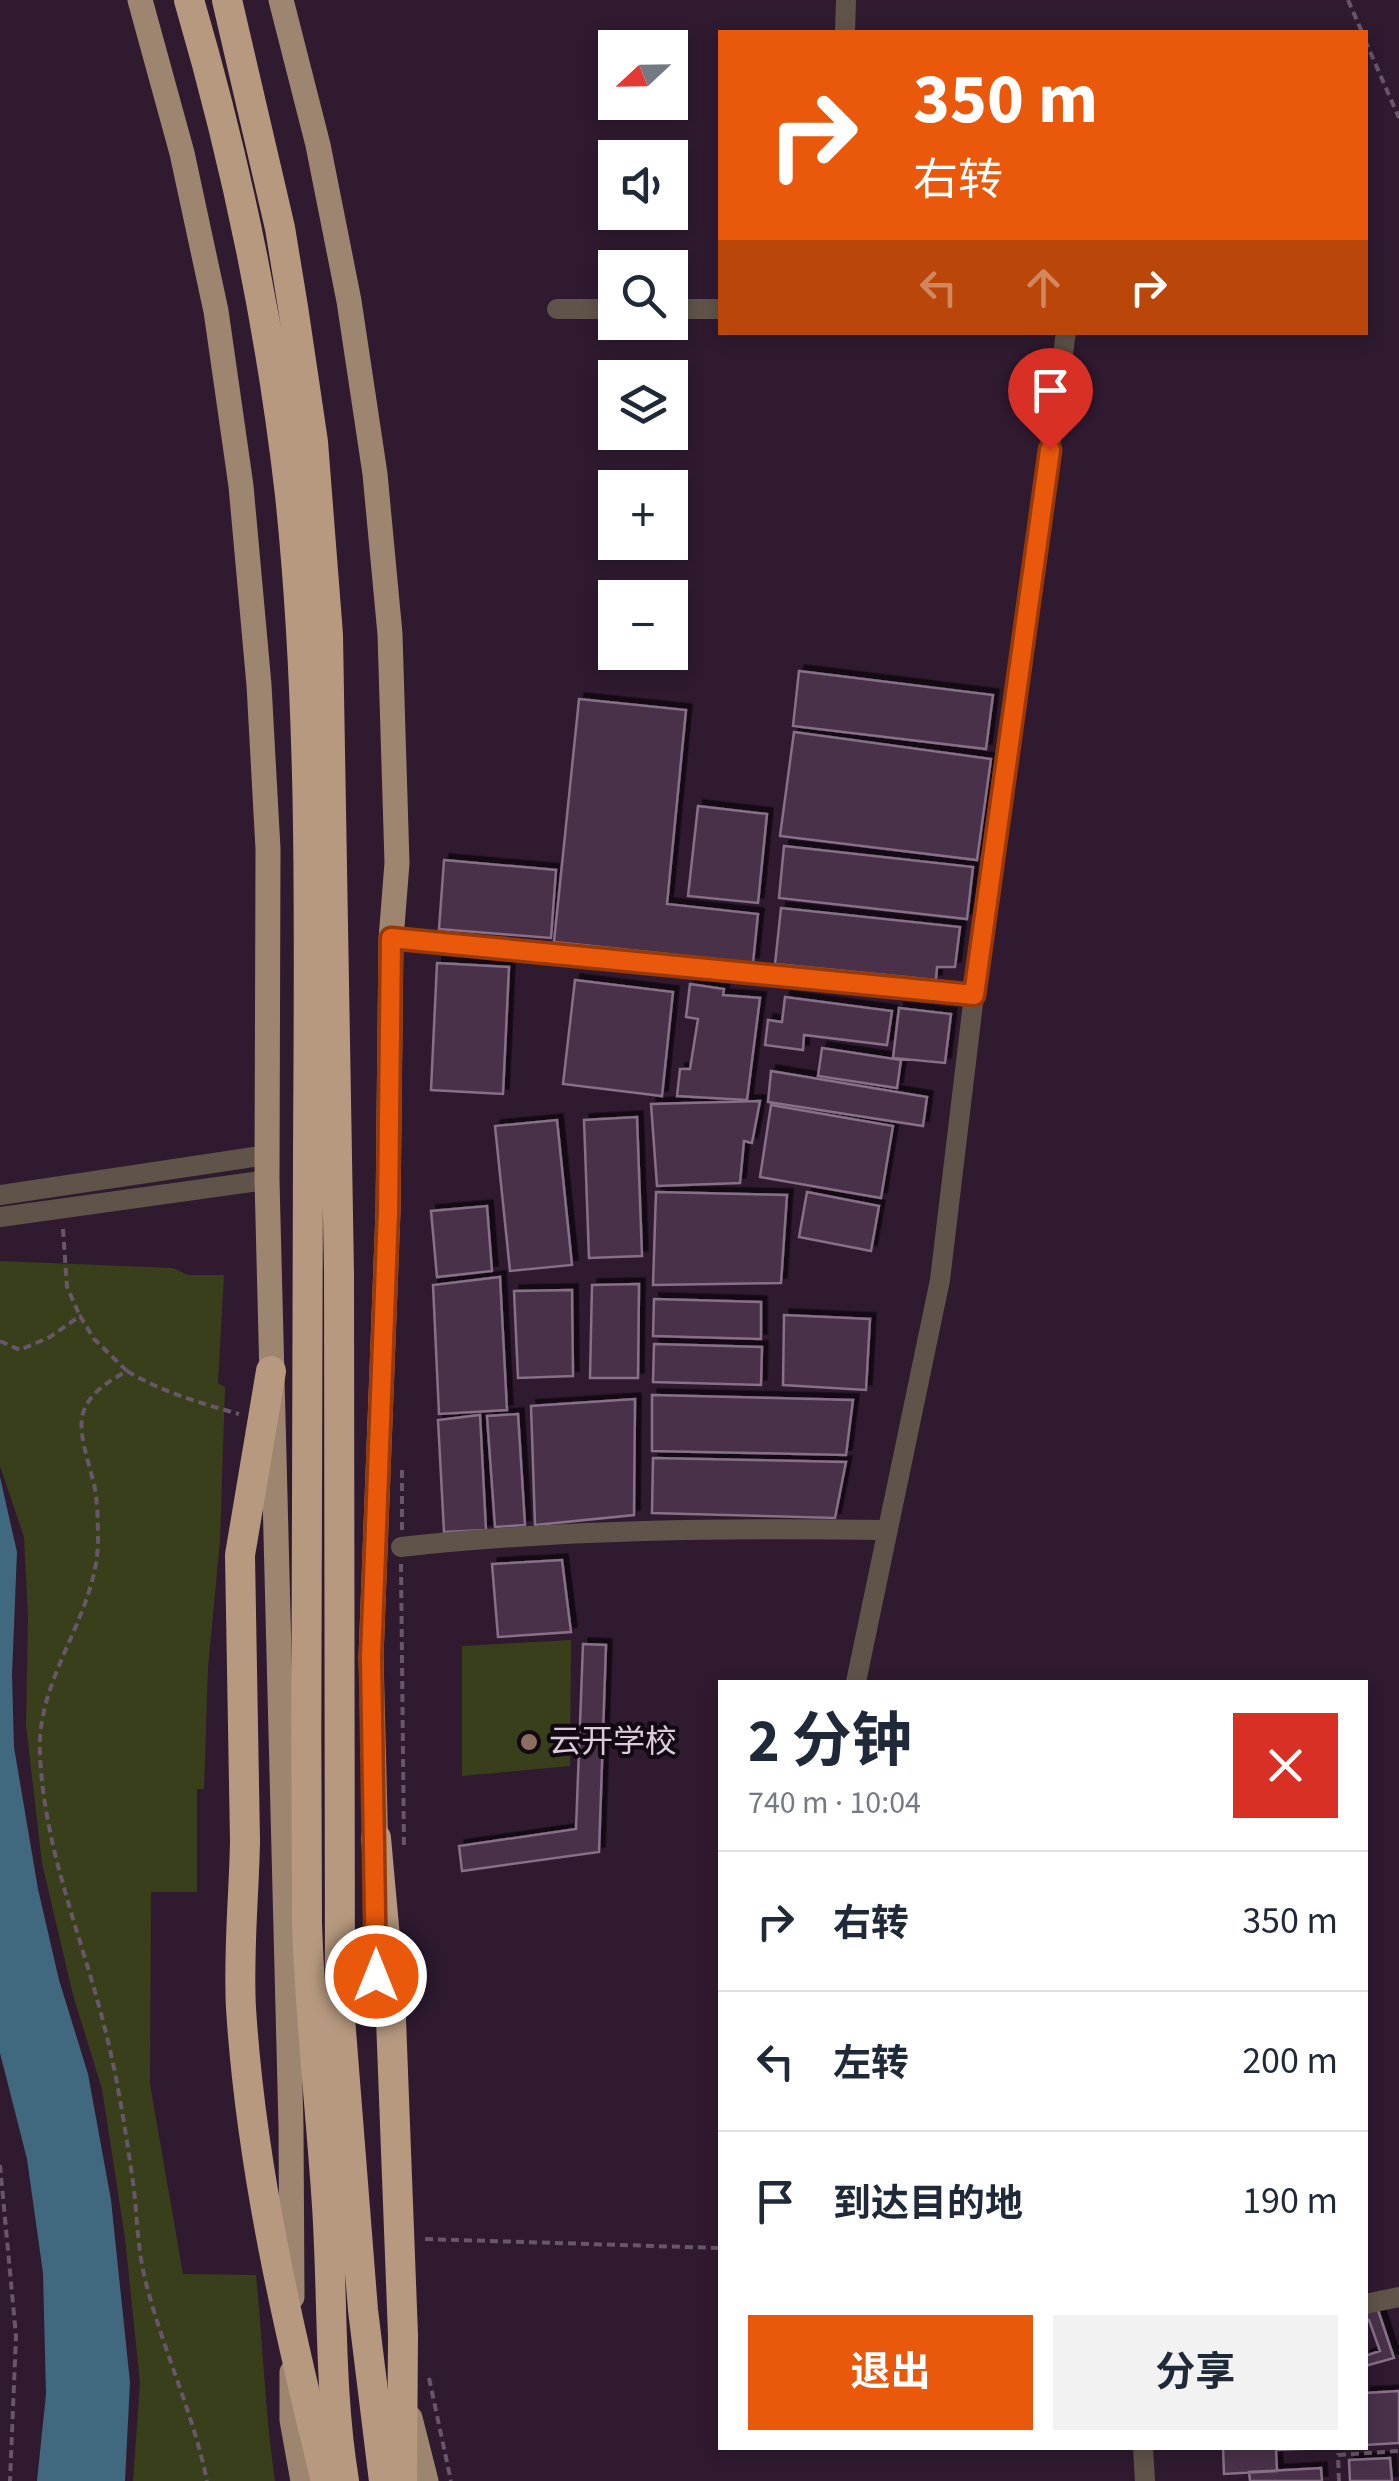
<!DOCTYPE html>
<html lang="zh">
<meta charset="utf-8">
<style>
body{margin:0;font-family:"Source Sans 3","Noto Sans SC",sans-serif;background:#f2f2f3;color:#1f2937;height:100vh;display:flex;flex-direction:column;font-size:38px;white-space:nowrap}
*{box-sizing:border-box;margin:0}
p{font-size:32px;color:#747a83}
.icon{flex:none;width:55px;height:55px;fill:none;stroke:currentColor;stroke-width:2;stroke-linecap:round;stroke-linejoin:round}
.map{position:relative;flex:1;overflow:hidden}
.details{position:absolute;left:718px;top:1680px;width:650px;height:770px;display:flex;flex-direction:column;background:#fff;border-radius:0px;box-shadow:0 5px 15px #0003}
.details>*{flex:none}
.banner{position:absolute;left:718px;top:30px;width:650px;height:305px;border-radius:0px;box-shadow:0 5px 15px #0003;background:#ea580c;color:#fff;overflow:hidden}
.needle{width:65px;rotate:248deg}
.fabs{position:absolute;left:598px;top:30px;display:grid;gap:20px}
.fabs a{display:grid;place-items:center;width:90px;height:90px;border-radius:0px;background:#fff;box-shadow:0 5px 15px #0003;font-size:50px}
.pin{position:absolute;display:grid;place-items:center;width:85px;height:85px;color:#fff;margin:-102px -42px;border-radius:50% 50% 50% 0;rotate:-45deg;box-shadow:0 0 10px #0007}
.pin .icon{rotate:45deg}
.me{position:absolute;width:110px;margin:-55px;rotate:0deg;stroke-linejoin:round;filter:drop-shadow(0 0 8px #0008)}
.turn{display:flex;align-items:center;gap:35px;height:210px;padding:0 30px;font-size:45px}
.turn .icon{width:130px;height:130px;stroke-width:2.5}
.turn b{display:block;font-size:70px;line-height:85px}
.lanes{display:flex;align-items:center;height:95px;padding:0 30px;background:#0003;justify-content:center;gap:50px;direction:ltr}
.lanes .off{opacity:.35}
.round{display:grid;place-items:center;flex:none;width:105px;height:105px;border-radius:0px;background:#f2f2f3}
.summary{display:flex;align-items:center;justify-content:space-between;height:170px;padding:0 30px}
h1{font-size:60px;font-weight:700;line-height:75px}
.action{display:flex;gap:20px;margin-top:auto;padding:20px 30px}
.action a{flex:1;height:115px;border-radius:0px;background:#ea580c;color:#fff;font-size:40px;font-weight:700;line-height:115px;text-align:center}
.action a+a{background:#f2f2f3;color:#1f2937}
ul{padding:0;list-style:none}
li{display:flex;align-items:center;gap:30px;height:140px;padding:0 30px;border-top:2px solid #e0e1e3}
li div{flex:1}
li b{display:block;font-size:38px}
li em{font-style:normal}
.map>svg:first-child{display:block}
</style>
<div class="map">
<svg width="1399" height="2481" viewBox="0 0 1399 2481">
<defs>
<filter id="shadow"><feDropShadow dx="5.5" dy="-5.5" stdDeviation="0" flood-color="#0009"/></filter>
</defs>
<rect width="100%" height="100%" fill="#2f1a30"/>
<path fill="#3a3f1b" d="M0 1261 173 1268 188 1275H224L218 1383 225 1387 220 1541 208 1668 204 1789H197V1892H151L150 2084 183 2274 256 2275C263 2344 265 2412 275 2481H133L140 2383 125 2238 102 2089 73 1995 42 1863 26 1725 28 1617 24 1537 0 1466Z
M571 1640 570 1766 462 1776V1646Z"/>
<path fill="#40697f" d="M0 1477 17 1552 12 1675 14 1747 38 1889 59 1980 88 2074 111 2200 130 2382 125 2481H37L46 2394 43 2273 27 2159 0 2053Z"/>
<path fill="#49324a" stroke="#886f89" stroke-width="2.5" filter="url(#shadow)" d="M799 671 993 695 986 749 793 726Z
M579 699 686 710 667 904 758 914 753 963 554 942Z
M794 732 991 759 977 860 780 836Z
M698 806 767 814 758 903 688 896Z
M784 846 973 867 967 919 779 898Z
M444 860 556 870 551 938 439 929Z
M781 908 960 927 955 967H937L936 980 775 964Z
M437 963 509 967 503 1094 431 1090Z
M575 980 673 992 662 1096 563 1084Z
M690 984 724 989 723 995 760 998 747 1100 677 1096 680 1069H690L698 1019 686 1017Z
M785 997 892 1011 887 1045 804 1035 803 1050 765 1045 768 1020 782 1022Z
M899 1008 951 1014 945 1063 893 1058Z
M822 1048 901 1060 897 1088 818 1076Z
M771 1071 927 1097 923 1126 768 1102Z
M760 1101 752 1143 744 1141 740 1183 657 1186 651 1104Z
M771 1105 893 1126 881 1198 760 1177Z
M637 1117 642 1256 589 1258 584 1120Z
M557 1120 572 1265 510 1271 495 1126Z
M656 1192 787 1195 781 1283 653 1285Z
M807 1192 879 1206 871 1251 799 1237Z
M487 1206 492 1271 437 1277 431 1211Z
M500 1277 507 1410 439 1414 433 1285Z
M639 1284 638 1378H590L592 1285Z
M572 1290 573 1376 518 1378 514 1291Z
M654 1299 761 1302V1339L653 1336Z
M784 1315 870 1319 866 1390 783 1385Z
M654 1344 762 1347 761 1385 653 1382Z
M652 1395 853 1400 846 1455 652 1451Z
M635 1399 634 1515 535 1525 531 1406Z
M518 1414 525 1525 495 1527 487 1416Z
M480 1415 486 1530 444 1532 438 1420Z
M653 1458 846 1462 835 1518 652 1513Z
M562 1560 571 1632 498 1637 492 1564Z
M583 1644 606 1645 599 1852 462 1871 459 1846 576 1829Z
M1377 2307 1394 2358 1365 2366V2356L1380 2351 1369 2320 1365 2322V2311Z
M1399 2391V2443L1365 2445V2393Z
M1223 2448H1325L1276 2450 1277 2471 1224 2474Z
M1390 2458 1392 2481H1350L1349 2460Z
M1321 2468 1322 2481H1250L1249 2472Z"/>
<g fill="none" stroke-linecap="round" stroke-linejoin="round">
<path stroke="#685669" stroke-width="4" stroke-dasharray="8 5" stroke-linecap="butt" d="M1348 0 1362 32
M1365 40 1399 118
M63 1229 67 1287 80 1316
M0 1341 20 1350 50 1337 80 1316 94 1339 127 1371C66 1404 79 1426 94 1484 98 1502 98 1526 98 1544 95 1618 36 1678 40 1754 44 1849 81 1934 104 2025 118 2079 126 2134 134 2189 137 2219 138 2250 145 2279 162 2348 193 2412 207 2481
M127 1371C162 1392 200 1403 239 1414
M402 1530V1469
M401 1564 404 1850
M0 2165 16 2336 10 2481
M425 2239 720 2248
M429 2378 451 2481
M1339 2481 1338 2455 1399 2451"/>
<path stroke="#60544a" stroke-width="20" d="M845 32 846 0
M557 309H615
M670 309H720
M391 939 974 995
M0 1195 267 1155
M0 1217 267 1180
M401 1547C563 1529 726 1528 888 1530
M856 1682 940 1280 974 995 1066 332
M1365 2304 1399 2297
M1143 2448 1145 2481"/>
<path stroke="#9d8570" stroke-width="25" d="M140 0 182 153 216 311 241 486 259 685 268 849 267 1180 291 2127 292 2297
M281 0 318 145 349 301 375 474 390 634 397 863 391 939 388 1211 371 1657 376 1855
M292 2372V2420L303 2481
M410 2418 426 2481"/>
<path stroke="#b6997f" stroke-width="30" d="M189 0C236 161 271 328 290 495 313 714 309 935 308 1155 308 1411 305 1667 307 1923 310 2018 321 2112 327 2206 333 2298 329 2390 344 2481
M227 0 280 228 293 307 313 442 328 635 339 1273 340 2018 363 2310 384 2481
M376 1838 390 1993
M245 1841 240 1555 271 1371"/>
<path stroke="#b6997f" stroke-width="30" d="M245 1841C244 1896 238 1953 241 2008 251 2167 288 2327 326 2481
M390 1993 403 2335 402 2481"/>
</g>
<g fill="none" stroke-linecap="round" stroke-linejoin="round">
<g stroke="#983908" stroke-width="25">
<path id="route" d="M376 1976 371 1657 388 1212 391 938 974 995 1050 450"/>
</g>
<use href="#route" stroke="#ea580c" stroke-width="18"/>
</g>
<circle fill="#8d6e63" stroke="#120812" stroke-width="4" cx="529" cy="1742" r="10"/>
<g text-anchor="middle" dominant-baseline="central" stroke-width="8" stroke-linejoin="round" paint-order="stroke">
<g font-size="32" fill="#daccdb" stroke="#120812" text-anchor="start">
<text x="549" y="1742">云开学校</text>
</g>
</g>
</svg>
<div class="fabs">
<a><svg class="needle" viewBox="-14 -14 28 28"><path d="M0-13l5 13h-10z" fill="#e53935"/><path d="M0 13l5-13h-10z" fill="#747a83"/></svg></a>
<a><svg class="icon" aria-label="sound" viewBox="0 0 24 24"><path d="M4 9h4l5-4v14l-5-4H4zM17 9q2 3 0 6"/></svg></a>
<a><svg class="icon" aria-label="search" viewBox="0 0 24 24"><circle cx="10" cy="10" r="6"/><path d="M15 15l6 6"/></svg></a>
<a><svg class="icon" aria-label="layers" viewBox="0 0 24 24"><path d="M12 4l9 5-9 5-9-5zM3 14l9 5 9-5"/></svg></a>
<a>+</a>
<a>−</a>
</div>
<div class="pin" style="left:1050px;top:450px;background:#d93025"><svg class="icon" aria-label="arrive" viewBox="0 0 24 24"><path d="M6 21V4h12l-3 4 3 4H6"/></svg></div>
<svg class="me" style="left:376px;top:1976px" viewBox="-20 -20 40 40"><circle r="17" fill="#ea580c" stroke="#fff" stroke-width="3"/><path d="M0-11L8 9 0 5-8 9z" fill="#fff"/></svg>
<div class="banner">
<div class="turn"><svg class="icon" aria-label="right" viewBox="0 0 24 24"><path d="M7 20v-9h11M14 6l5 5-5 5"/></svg><div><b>350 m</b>右转</div></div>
<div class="lanes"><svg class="icon off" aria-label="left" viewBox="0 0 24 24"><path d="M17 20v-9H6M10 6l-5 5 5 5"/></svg><svg class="icon off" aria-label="ahead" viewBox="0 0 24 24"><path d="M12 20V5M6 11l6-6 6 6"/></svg><svg class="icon" aria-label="right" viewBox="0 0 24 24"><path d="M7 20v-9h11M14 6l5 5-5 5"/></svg></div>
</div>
<section class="details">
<div class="summary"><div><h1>2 分钟</h1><p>740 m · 10:04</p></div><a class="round" style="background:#d93025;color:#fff"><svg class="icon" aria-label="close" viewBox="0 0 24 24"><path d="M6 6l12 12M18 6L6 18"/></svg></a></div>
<ul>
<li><svg class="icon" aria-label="right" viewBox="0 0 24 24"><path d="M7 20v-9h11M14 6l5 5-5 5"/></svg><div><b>右转</b></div><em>350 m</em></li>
<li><svg class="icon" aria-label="left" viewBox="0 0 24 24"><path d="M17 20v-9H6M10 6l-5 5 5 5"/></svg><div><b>左转</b></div><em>200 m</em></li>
<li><svg class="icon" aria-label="arrive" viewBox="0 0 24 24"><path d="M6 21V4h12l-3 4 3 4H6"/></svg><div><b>到达目的地</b></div><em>190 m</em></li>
</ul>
<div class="action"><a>退出</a><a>分享</a></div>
</section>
</div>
